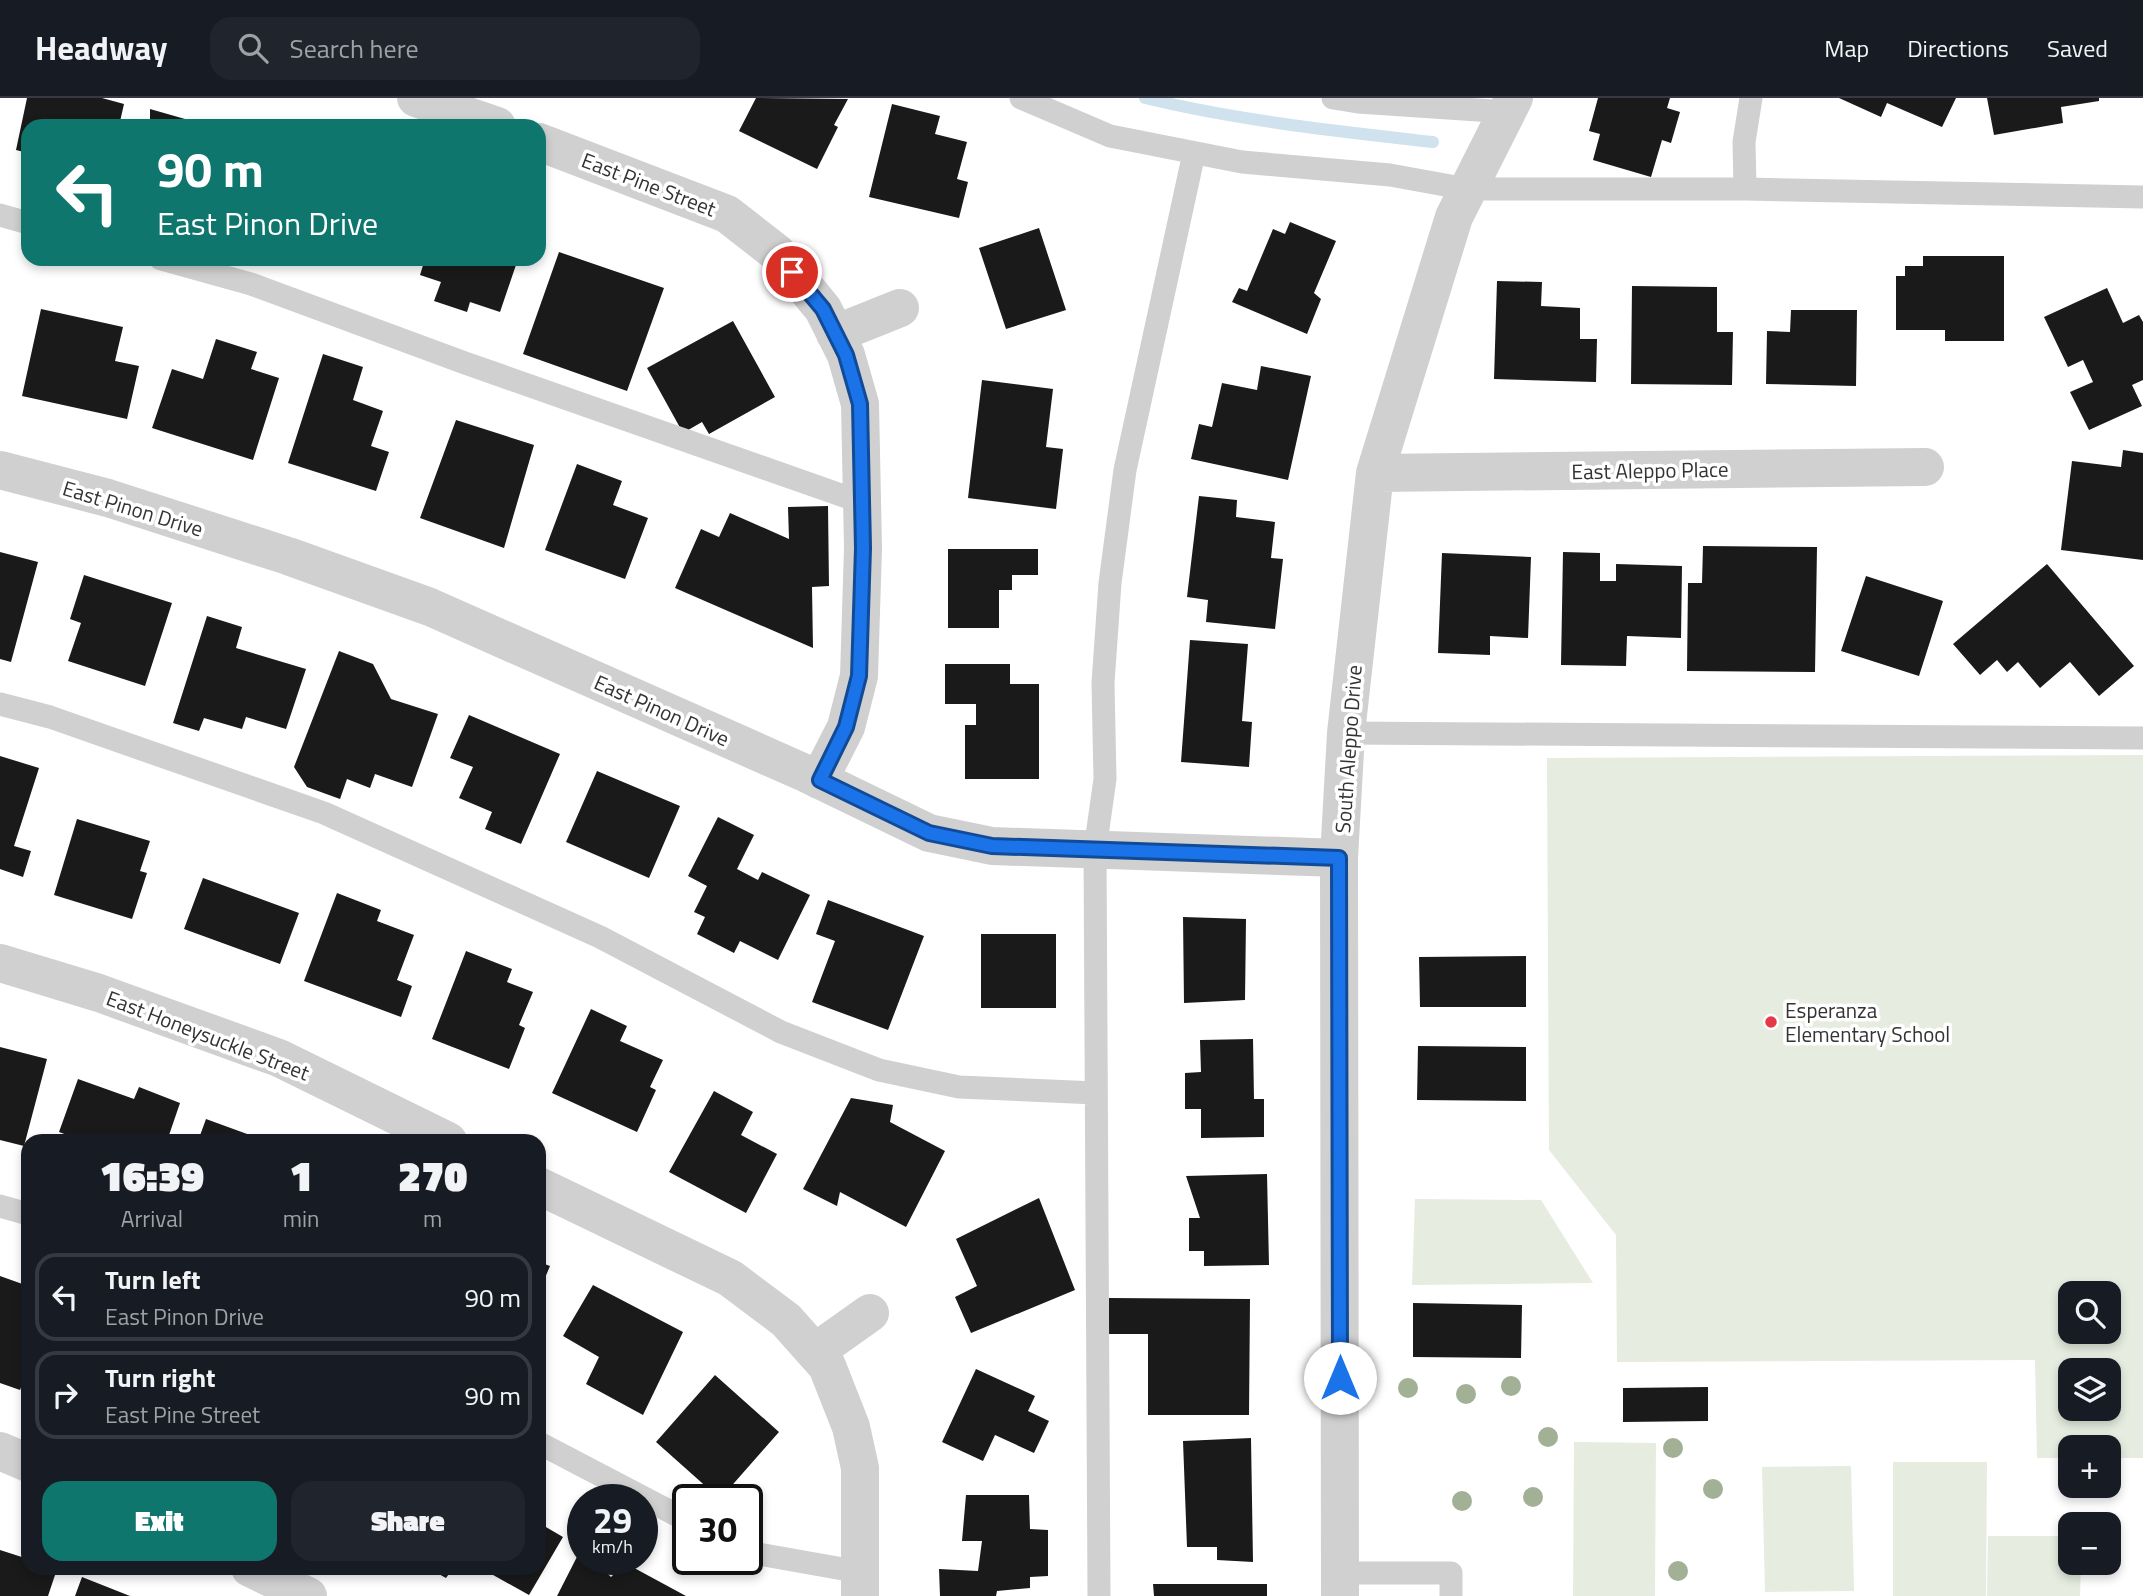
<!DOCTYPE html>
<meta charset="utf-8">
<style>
body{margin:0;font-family:"Titillium Web",sans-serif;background:#20242c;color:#f1f3f6;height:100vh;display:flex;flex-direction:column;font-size:26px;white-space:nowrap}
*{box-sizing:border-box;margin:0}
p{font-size:23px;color:#9ea1a6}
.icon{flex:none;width:38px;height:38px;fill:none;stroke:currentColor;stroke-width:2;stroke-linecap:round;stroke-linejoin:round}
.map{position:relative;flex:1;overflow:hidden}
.sheet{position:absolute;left:21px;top:1036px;width:525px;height:441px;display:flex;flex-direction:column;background:#171b24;border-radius:21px;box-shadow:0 4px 10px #0003}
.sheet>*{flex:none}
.hud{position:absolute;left:21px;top:21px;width:525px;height:147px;border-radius:21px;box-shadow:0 4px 10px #0003;background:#0f766e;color:#fff;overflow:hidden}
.buttons{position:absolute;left:2058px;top:1183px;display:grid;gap:14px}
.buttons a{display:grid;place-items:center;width:63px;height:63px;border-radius:14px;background:#171b24;box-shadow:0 4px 10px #0003;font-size:35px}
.speed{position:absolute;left:567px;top:1386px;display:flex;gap:14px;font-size:35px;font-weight:700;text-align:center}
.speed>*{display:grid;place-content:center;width:91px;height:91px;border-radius:50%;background:#171b24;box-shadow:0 4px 10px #0003;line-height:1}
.speed small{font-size:18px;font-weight:400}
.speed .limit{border:4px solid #111;border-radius:10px;background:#fff;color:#111}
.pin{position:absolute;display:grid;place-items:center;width:60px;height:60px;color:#fff;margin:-30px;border:4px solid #fff;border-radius:50%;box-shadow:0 2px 7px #0007}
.me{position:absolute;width:77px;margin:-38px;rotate:0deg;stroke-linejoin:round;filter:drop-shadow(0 0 5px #0008)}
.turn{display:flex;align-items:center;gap:24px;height:147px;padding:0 21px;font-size:32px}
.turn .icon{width:91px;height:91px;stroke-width:2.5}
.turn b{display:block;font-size:49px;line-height:60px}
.eta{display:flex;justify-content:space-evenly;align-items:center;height:119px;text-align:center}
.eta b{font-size:42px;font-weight:800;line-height:49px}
.primary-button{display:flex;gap:14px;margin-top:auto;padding:14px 21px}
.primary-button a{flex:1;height:80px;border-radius:21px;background:#0f766e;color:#fff;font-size:28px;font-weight:800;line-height:80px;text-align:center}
.primary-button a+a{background:#20242c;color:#f1f3f6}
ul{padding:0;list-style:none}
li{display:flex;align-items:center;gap:21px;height:88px;margin:0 14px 10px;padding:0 7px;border:4px solid #363941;border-radius:21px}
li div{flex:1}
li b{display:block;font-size:26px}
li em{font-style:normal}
header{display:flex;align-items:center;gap:42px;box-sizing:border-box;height:98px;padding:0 35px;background:#171b24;border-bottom:2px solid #363941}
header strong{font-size:33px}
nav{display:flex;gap:38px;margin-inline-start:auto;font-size:24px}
.search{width:490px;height:63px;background:#20242c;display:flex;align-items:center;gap:18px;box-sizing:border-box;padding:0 24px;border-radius:21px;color:#9ea1a6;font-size:26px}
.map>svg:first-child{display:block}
</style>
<header>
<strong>Headway</strong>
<div class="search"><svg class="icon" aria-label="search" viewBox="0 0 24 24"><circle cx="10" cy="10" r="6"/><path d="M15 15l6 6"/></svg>Search here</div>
<nav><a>Map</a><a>Directions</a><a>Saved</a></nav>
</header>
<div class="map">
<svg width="2143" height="1498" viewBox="0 0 2143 1498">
<rect width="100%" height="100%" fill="#fff"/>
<path fill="#e6ecdf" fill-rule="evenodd" d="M2143 657V1360H2109V1349H2070V1360H2037L2035 1262 1617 1264 1616 1137 1549 1052 1547 660ZM2070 1195H2109V1234H2070ZM2070 1272H2109V1311H2070Z
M1415 1101 1541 1102 1593 1185 1412 1187Z
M1574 1344 1656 1345 1655 1498H1573Z
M1893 1364H1987L1986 1498H1893Z
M1851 1368 1854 1493 1765 1494 1762 1369Z
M1988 1438H2070V1465H2081L2080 1498H1987Z"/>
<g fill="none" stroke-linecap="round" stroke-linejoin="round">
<path stroke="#cfe2ee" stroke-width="12" d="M1145 0C1240 23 1336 33 1433 44"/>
</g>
<path fill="#1a1a1a" d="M27 0H102L124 6 119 28H28V55L16 52Z
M756 0 848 1 834 27 838 29 817 71 739 33Z
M1598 0H1670L1667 10 1680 14 1671 45 1662 42 1651 79 1593 62 1600 36 1589 33Z
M1839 0H1956L1942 29 1887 5 1881 19Z
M1987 0H2099V3L2061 9 2063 25 1994 37Z
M892 6 940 18 935 36 967 44 957 81 968 84 959 120 869 99Z
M150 11 206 27V28H150Z
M1290 124 1336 143 1314 195 1321 201 1307 236 1232 204 1239 190 1247 193 1273 131 1285 136Z
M1039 130 1066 212 1006 231 979 150Z
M559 154 664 190 627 293 523 256Z
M1923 158H2004V243H1945V232H1896V178H1905V168H1923Z
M425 161H518L500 214 470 204 467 214 434 203 441 184 420 177Z
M1497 183 1542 184 1541 208 1580 210V241H1597L1596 284 1494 281Z
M1632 188 1717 189V234H1733L1732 287 1631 286Z
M2107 190 2123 225 2139 217 2143 224V282L2132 287 2142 308 2089 332 2070 294 2093 284 2083 262 2068 269 2044 219Z
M41 211 123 229 115 263 139 268 127 321 22 298Z
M1791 212H1857L1856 288 1766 286 1767 233 1790 234Z
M733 223 775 299 709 336 702 324 683 335 647 270Z
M216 241 257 254 251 271 279 280 253 362 152 330 172 271 203 281Z
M323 256 363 269 353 302 383 313 371 348 389 354 376 393 288 365Z
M1261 268 1311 278 1288 382 1191 361 1199 326 1212 329 1222 285 1257 292Z
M982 282 1053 291 1046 349 1063 351 1056 411 968 400Z
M456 322 534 347 504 450 420 420Z
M2123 352 2143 355V462L2061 452 2072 363 2121 369Z
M577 366 622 383 613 407 648 420 625 481 545 452Z
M1199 398 1237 402 1236 419 1275 424 1271 460 1283 461 1275 531 1206 524 1208 502 1187 499Z
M828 408 829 488 812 489 813 550 675 490 701 431 719 439 730 415 789 441 788 409Z
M1703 448 1817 449 1815 574 1687 573 1688 485H1702Z
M948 451H1038V477H1012V492H999V530H948Z
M0 454 38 464 11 564 0 561Z
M1563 454 1600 455V483H1616V466L1682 468 1681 540 1627 538 1626 568 1561 567Z
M1442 455 1531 459 1528 540 1490 538V557L1438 555Z
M2047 466 2134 568 2099 598 2070 564 2040 590 2018 564 2007 574 1997 562 1980 577 1953 546Z
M84 477 172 505 145 588 68 563 81 525 70 521Z
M1866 478 1943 503 1919 578 1841 553Z
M207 518 242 529 236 550 306 571 286 631 246 619 242 631 204 620 199 633 173 625Z
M1190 542 1248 546 1242 623 1252 624 1249 669 1181 664Z
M339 553 373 566 391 601 438 616 412 689 375 676 370 690 347 681 340 701 307 689 294 669Z
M945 566H1010V586H1039V681H965V627H976V606H945Z
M469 617 560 656 521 746 485 731 492 714 459 700 473 669 450 660Z
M0 658 39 670 14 748 31 753 23 779 0 771Z
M597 673 680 708 649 780 566 744Z
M718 719 754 737 737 771 758 782 762 774 810 797 778 862 740 843 734 855 697 836 705 819 694 814 707 788 688 778Z
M77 721 150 743 140 773 147 775 132 821 54 797Z
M203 780 299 815 280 866 184 831Z
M337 795 381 812 377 823 414 837 397 882 412 888 401 919 304 883Z
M828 802 924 838 888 932 812 904 835 843 816 836Z
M1183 819 1246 821 1245 902 1184 905Z
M981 836H1056V910H981Z
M466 853 512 871 507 884 533 894 519 927 525 930 509 971 432 941Z
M1526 858V909H1420L1419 859Z
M591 911 627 928 620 943 663 962 650 989 656 992 637 1034 552 995Z
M1253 941 1254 1001H1264V1039L1201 1040V1011H1185V975L1201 974 1200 942Z
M1418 948 1526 949V1003L1417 1002Z
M0 949 47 961 24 1048 0 1042Z
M78 981 134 1001 139 989 180 1005 167 1043H83L59 1034Z
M714 993 753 1014 741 1037 777 1056 746 1115 669 1074Z
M851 1000 893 1007 890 1024 945 1053 906 1129 840 1094 837 1108 803 1091Z
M206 1021 266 1043H198Z
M1267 1076 1269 1167 1204 1168V1153H1189V1120H1200L1186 1078Z
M1039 1100 1075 1192 971 1235 955 1199 977 1188 956 1141Z
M539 1164 550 1168 539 1194Z
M0 1178 28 1188V1271L20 1292 0 1285Z
M593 1187 683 1234 643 1317 586 1286 599 1259 563 1238Z
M1109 1200 1250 1201 1249 1317H1148V1236H1109Z
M1413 1205 1522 1207 1521 1260 1413 1259Z
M976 1271 1035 1298 1028 1313 1049 1323 1034 1355 995 1337 983 1363 942 1344Z
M715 1277 779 1334 720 1401 656 1344Z
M1708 1289V1323L1623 1324V1290Z
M1251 1340 1253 1464 1217 1462V1449H1187L1183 1343Z
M966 1397H1029L1030 1431 1048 1432V1478L1030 1479V1490L997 1493 996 1498H940L939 1471 978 1473 982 1443H962Z
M539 1425 563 1439 529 1497 486 1473 488 1470H539Z
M581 1451 583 1461H592L611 1479 625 1465 686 1498H557Z
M0 1452 28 1461V1470L57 1471 48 1498H0Z
M428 1470H453L446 1480Z
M82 1479 130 1498H75Z
M1153 1486H1267V1498H1154Z"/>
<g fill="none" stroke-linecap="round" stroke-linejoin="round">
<path stroke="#d0d0d0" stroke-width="23" d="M1021 0 1110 38 1242 64 1390 77 1467 91H1745L2143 99
M1333 0 1358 4 1508 14
M1745 91 1744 44 1751 0
M0 117 28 125
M161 161 251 186 465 265 861 404
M0 606 50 619 324 715 600 839 781 934 879 972 959 989 1096 995
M1346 635 2143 640
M0 1108 28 1116
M539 1345 688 1423
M747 1454 860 1474
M1340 1475H1451V1498
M1099 1498 1095 752 1105 681 1103 585 1110 485 1125 372 1194 55"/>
<path stroke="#d0d0d0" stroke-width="38" d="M416 0 497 28
M539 44 727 116 777 155 823 211 846 257 860 306 863 450 859 578 846 629 819 682
M835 236 900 210
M0 372 108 400 288 458 430 509 805 675 929 735 992 748 1339 760
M1375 375 1925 369
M0 865 99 895 279 960 448 1043
M539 1088 730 1180 786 1222 827 1268 851 1329 860 1370V1498
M815 1254 870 1215
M0 1353 28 1365
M250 1470 308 1498
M1340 1498 1339 760 1346 635 1375 375 1454 119 1514 0"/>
</g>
<g fill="#a2b095">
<circle cx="1511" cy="1288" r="10"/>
<circle cx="1408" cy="1290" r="10"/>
<circle cx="1466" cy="1296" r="10"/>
<circle cx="1548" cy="1339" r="10"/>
<circle cx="1673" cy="1350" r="10"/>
<circle cx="1713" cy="1391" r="10"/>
<circle cx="1533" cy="1399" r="10"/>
<circle cx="1462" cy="1403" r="10"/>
<circle cx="1678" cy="1473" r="10"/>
</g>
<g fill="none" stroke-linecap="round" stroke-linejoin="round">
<g stroke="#114b97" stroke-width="18">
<path id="route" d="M792 174 823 211 846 257 860 306 863 450 859 578 846 629 820 682 929 735 992 748 1339 760 1340 1280"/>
</g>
<use href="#route" stroke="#1a73e8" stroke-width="12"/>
</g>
<circle fill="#e63946" stroke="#fff" stroke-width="2.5" cx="1771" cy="924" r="7"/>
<g text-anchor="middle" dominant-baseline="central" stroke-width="7" stroke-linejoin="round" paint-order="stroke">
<g font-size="21" fill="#333" stroke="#fff">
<text transform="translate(649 86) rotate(21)">East Pine Street</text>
<text transform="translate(1650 372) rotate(-1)">East Aleppo Place</text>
<text transform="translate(133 410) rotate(17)">East Pinon Drive</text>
<text transform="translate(662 612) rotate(24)">East Pinon Drive</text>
<text transform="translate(1348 651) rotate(-86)">South Aleppo Drive</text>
<text transform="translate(208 937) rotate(21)">East Honeysuckle Street</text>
</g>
<g font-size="21" fill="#333" stroke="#fff" text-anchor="start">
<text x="1785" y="912">Esperanza<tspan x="1785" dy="24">Elementary School</tspan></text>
</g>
</g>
</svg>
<div class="buttons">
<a><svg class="icon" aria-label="search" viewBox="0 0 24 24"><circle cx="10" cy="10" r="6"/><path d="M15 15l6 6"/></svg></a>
<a><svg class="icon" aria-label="layers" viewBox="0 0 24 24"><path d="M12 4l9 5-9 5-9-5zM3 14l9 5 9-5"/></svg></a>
<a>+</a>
<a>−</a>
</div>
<div class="speed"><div>29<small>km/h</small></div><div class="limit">30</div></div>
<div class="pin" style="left:792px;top:174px;background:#d93025"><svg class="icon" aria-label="arrive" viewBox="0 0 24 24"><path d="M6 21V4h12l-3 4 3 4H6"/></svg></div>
<svg class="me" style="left:1340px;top:1280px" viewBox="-20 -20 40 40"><circle r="19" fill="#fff"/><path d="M0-13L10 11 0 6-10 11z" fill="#1a73e8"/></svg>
<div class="hud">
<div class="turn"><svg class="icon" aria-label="left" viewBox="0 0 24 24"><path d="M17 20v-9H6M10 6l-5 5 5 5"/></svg><div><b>90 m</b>East Pinon Drive</div></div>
</div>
<section class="sheet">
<div class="eta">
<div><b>16:39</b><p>Arrival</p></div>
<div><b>1</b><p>min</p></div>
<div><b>270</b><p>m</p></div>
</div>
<ul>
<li><svg class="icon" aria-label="left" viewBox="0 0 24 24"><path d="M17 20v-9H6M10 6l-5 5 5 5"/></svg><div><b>Turn left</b><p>East Pinon Drive</p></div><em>90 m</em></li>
<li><svg class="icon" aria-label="right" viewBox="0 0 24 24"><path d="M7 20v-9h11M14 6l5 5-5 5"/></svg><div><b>Turn right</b><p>East Pine Street</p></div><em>90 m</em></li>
</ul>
<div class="primary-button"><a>Exit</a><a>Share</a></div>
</section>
</div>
